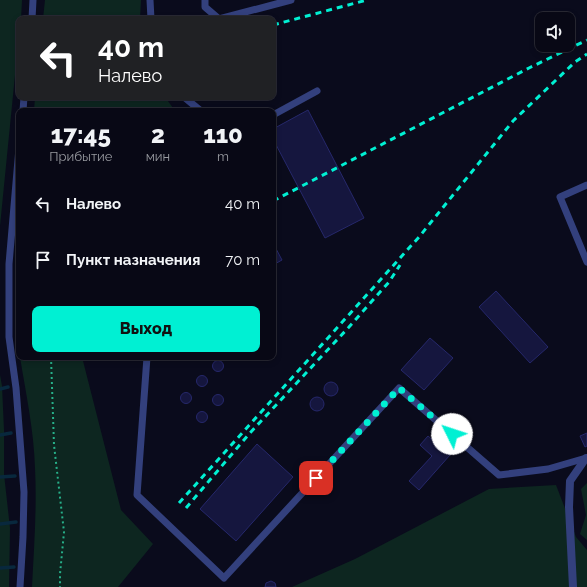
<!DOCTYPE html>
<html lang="ru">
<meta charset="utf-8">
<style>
body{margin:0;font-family:Raleway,sans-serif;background:#161622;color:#f1f3f6;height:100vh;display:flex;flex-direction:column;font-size:15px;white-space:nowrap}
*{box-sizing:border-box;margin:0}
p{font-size:13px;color:#989aa0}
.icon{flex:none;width:22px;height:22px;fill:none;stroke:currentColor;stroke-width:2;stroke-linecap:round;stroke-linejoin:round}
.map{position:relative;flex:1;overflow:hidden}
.details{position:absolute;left:16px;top:108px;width:260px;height:252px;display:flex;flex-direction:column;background:#080815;border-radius:8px;box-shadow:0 2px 6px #0003,0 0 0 1px #292934}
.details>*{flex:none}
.banner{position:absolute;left:16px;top:16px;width:260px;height:84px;border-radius:8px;box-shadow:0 2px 6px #0003,0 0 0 1px #292934;background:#202124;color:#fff;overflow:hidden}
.controls{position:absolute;left:535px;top:12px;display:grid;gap:8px}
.controls a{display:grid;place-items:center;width:40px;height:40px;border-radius:8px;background:#080815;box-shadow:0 2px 6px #0003,0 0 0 1px #292934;font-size:20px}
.pin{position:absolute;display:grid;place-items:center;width:34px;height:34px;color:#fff;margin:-17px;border-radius:8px;box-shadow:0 2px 6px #0006}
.me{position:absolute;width:44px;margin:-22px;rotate:311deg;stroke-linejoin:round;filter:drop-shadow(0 0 3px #0008)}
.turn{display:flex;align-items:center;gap:14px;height:84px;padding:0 16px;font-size:18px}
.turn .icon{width:52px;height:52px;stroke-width:2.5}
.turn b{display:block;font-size:28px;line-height:34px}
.eta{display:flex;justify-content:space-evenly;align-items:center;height:68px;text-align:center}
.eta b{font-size:24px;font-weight:800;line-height:28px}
.action{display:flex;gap:8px;margin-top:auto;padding:8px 16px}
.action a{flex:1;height:46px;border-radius:8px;background:#00f0d3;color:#111;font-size:16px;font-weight:800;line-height:46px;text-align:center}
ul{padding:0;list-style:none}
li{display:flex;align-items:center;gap:12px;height:56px;padding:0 16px}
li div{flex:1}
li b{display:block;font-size:15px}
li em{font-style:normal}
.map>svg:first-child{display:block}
</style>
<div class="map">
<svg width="587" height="587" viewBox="0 0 587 587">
<rect width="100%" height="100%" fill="#0a0b1c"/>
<path fill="#0d2620" d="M0 0H22L21 19H19V35L0 226Z
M45 0H141L140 19H43Z
M35 97H165L173 108 168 111H34Z
M19 247V353L16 337Z
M20 357H82L121 510 153 544 118 587H32C34 547 37 508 35 468 34 431 26 394 20 357Z
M0 375 2 386 4 430V474L10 528 9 587H0Z
M587 483V540L580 534 586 515 581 489Z
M556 485 576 537 587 550V587H292L355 559 489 489Z"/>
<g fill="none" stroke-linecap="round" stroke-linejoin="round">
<path stroke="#08283d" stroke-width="3.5" d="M0 389 8 387
M0 435 11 433
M0 477 15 476
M0 524 16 522
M0 568 14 567"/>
</g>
<path fill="#15163e" stroke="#26286b" d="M308 110 364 218 325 238 273 139V129Z
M273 243 282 260 273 265Z
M496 291 548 347 530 363 479 307Z
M430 338 453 358 424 390 401 370Z
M212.5 366a5.5 5.5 0 1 1 11 0a5.5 5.5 0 1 1-11 0Z
M196.5 381a5.5 5.5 0 1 1 11 0a5.5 5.5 0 1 1-11 0Z
M324 389a7 7 0 1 1 14 0a7 7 0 1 1-14 0Z
M180.5 398a5.5 5.5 0 1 1 11 0a5.5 5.5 0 1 1-11 0Z
M212.5 400a5.5 5.5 0 1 1 11 0a5.5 5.5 0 1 1-11 0Z
M310 404a7 7 0 1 1 14 0a7 7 0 1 1-14 0Z
M196.5 417a5.5 5.5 0 1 1 11 0a5.5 5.5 0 1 1-11 0Z
M587 433V446L585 447 580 436Z
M428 436 450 455 419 490 409 481 432 456 420 445Z
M257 444 293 477 236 541 200 509Z
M271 581 275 583 276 587H265L266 583Z"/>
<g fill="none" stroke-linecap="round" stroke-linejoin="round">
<path stroke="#27b18a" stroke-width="2" stroke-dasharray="2 3" stroke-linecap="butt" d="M51 357 54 445 64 532 60 574V587"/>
<path stroke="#33407d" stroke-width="7" d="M150 0 151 19
M205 0V7L219 19 291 0
M32 19 33 0
M184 97 201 111
M23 111 24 97
M273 115 317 91
M19 148 9 264V337L16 388 24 492 23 537 20 587
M587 185 560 197 587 262
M147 357 137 495 224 578 399 388 499 475 548 469 586 458"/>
<path stroke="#33407d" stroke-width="8" d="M573 587 569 507 570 481 586 458H587"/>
<path stroke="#00f0d3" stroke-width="3" stroke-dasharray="6 5" stroke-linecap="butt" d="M273 25 367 0
M273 201 529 68 587 40
M179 503 419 237 513 121 575 62 587 54
M186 508 249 434 349 327 389 282 400 265"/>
</g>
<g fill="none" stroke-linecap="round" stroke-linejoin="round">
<path stroke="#00f0d3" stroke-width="7" stroke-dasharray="0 12.6" d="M316 478 399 388 452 434"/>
</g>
</svg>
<div class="controls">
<a><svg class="icon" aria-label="sound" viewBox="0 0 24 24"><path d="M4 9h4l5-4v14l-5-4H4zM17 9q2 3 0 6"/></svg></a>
</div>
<div class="pin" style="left:316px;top:478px;background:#d93025"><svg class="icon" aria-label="arrive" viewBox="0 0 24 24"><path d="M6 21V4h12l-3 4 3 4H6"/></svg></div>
<svg class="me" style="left:452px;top:434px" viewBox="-20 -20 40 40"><circle r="19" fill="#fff"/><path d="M0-13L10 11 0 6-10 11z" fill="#00f0d3"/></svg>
<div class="banner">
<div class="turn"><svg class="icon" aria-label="left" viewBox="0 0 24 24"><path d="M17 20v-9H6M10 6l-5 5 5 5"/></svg><div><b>40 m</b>Налево</div></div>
</div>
<section class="details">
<div class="eta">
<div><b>17:45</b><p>Прибытие</p></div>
<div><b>2</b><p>мин</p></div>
<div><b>110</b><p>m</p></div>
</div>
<ul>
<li><svg class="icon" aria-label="left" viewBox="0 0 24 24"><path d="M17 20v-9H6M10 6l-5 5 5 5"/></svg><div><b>Налево</b></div><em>40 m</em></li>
<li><svg class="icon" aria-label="arrive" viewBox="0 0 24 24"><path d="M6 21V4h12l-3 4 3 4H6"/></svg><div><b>Пункт назначения</b></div><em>70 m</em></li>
</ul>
<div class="action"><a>Выход</a></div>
</section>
</div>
